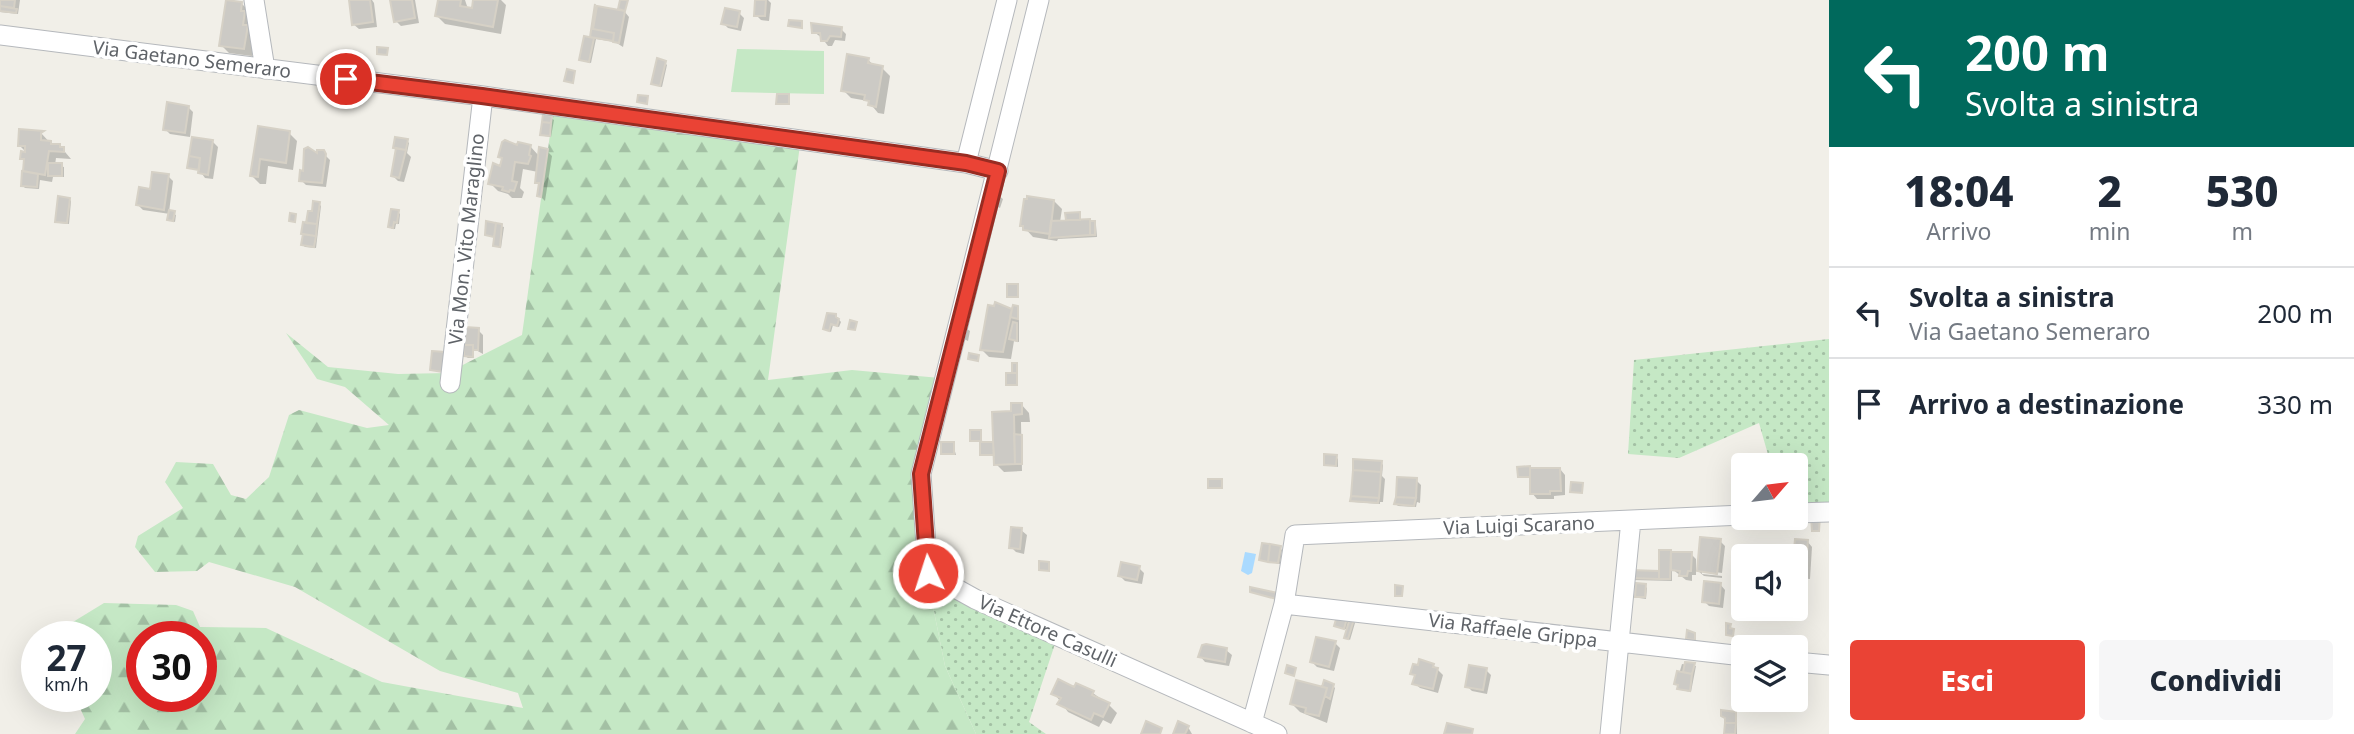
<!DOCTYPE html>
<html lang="it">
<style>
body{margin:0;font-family:"Noto Sans",sans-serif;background:#f6f6f7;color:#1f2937;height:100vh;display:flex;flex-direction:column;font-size:26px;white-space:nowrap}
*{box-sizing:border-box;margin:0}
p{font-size:23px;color:#747a83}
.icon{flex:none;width:38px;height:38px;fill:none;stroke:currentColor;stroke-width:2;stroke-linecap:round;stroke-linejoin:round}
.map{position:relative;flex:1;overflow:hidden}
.details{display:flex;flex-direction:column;background:#fff;width:525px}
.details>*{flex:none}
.banner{background:#00695c;color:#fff;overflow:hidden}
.needle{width:46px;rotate:62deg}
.buttons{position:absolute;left:1731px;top:453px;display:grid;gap:14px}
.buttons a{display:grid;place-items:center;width:77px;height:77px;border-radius:7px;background:#fff;box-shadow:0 7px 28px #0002;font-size:35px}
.speed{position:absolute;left:21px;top:621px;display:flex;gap:14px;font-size:35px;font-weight:700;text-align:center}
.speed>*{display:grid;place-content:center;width:91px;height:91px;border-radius:50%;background:#fff;box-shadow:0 7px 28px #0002;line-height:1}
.speed small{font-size:18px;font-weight:400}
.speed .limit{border:10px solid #d22;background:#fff;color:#111}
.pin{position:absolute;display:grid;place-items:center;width:60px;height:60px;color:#fff;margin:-30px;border:4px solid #fff;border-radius:50%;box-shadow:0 2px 7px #0007}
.me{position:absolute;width:77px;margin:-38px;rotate:356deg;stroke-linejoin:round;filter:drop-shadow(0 0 5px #0008)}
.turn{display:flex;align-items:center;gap:24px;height:147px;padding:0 21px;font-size:32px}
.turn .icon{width:91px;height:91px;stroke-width:2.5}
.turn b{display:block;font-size:49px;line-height:60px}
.eta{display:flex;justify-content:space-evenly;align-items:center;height:119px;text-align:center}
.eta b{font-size:42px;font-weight:800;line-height:49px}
.primary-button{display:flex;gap:14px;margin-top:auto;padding:14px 21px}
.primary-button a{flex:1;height:80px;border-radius:7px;background:#ea4335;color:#fff;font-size:28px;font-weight:800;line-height:80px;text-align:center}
.primary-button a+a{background:#f6f6f7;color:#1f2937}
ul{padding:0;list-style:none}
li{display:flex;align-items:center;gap:21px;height:91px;padding:0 21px;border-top:2px solid #e0e1e3}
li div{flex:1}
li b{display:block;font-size:26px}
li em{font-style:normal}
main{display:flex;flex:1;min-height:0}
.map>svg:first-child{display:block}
</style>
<main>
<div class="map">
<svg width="1829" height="734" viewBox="0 0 1829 734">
<defs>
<pattern id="grass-dots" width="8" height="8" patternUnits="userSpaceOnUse" patternTransform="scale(1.75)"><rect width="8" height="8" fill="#c5e8c5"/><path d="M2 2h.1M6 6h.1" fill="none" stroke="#a3c0a4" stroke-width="1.8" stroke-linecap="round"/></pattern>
<pattern id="forest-firs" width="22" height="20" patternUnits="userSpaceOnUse" patternTransform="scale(1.75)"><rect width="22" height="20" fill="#c5e8c5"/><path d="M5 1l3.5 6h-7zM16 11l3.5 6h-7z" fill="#a3c0a4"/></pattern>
</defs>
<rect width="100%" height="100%" fill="#f1efe8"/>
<path fill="url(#grass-dots)" d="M1829 339V507L1796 508V466L1771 465 1759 423 1679 458 1628 454 1634 360Z
M926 572 1057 638 1029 722 1046 734H976L945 666Z"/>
<path fill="url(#forest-firs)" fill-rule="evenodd" d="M553 113 800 145 768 380 852 370 940 378 919 475 926 572 945 666 976 734H75L85 719 75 697 96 696V637H65L68 625 104 603 176 605 193 611 200 627 266 628 382 682 523 708 518 693 440 671 295 587 209 562 197 571 155 572 135 547 138 536 183 508 165 482 176 462 213 464 231 495 246 499 269 477 289 415 299 410 367 428 389 425 345 387 317 379 286 333 328 367 398 374 447 373 522 335ZM142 637H201V696H142Z"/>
<path fill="#c5e8c5" d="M737 49 824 51V94L731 92Z"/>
<path fill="#aadaff" d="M1245 552 1256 554 1252 573 1248 575 1241 571Z"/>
<path fill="#0003" d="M0 0H20L18 14 0 12Z
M351 0H372L374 3 377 27 359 29 353 24Z
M392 0H415L419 23 401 26 396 21Z
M440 0H465L468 9 474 10 481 0H501L506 5 501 34 445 24 437 16Z
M757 0H768L771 3 769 21 761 20 756 15Z
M242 4 250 12 255 35 252 56 229 53 221 45Z
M620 6 629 17 623 47 615 42 596 39 591 63 583 61 581 59 592 31 623 12Z
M739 13 744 18 741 31 728 28 723 23Z
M841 29 846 34 845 41 835 40 832 46H828L822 38 814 32Z
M868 60 875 66 882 68 890 76 884 114 878 113 868 101 851 98 843 90Z
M665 63 667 65 662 87 655 85 653 83Z
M188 107 193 112 190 137 170 134 165 129Z
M551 118 554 120 551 137 544 136 542 134Z
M259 128 289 133 297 141 293 170 268 166 266 184H260L252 176Z
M41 133 53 146H60L71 159 56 158 55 165 64 167V177H53L52 182 40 180 39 189 25 188 23 186 29 174 25 171 26 162 22 158 28 154 19 145Z
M407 141 409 143 407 153 411 157 404 182 398 181 393 176 397 150Z
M213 142 218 147 213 179 205 178 200 171 189 167Z
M530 146 539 156 547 151 552 156 545 201 539 195 540 186 537 182 538 172 523 169 520 188 524 192 522 198H512L508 194 498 191 490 183 502 168 503 160 500 157 519 148Z
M321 151 330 160 326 187 306 185 301 180 316 154Z
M168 176 173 181 169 212 176 215 175 222 169 220 170 214 143 210 138 205Z
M999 196 1003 199 1000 208 996 206Z
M69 199 71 201 69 224 59 223 57 221Z
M1054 201 1062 209 1060 222H1068L1067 215 1079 214 1082 222 1096 225 1097 237 1058 239 1057 241 1033 237 1022 225Z
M319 204 321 206 316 248 305 247 303 245 308 225Z
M398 212 400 214 399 224H396L395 229H392L390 227Z
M488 223 504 227 501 248 495 246 496 238 486 235Z
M995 308 1011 310 1017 308 1019 310V342L1014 341 1011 359 989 357 981 349Z
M836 316 841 322 839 327 833 325 831 332 827 330 825 328Z
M967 329 970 331 968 341 964 339Z
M478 330 483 335V354L474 349V358H468L465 356Z
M1016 364 1018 367V386H1010L1008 384Z
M1021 404 1029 413 1030 422H1021L1022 471 1004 472 996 464 995 456H984L982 442 972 441 980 432 983 444H992L995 446 1013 413Z
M953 444 956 455H945L943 453Z
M1336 457 1338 459V467L1325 464Z
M1381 462 1383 465 1382 476 1385 479 1383 502H1380V504L1354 502 1352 500Z
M1560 469 1565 475V495L1554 496V499H1537L1532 493V478L1519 476Z
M1416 480 1421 485 1420 503 1417 502 1416 507 1398 506 1396 504Z
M1021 530 1027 535 1024 554 1016 552 1011 547Z
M1720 541 1725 546 1722 573 1702 570V574L1722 576V578L1704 576 1697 570Z
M1807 541 1812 547 1810 579 1796 578V556H1783V551L1796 552Z
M1280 548 1282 550 1280 564 1261 560Z
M1670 552 1691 554 1696 559V575H1692V581L1686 580 1672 569V581L1633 580 1631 578 1660 573Z
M1139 568 1144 573 1142 584 1125 581 1120 576Z
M1720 584 1725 590 1723 608 1709 606 1704 601Z
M1645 586 1647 588 1646 599 1639 598 1637 596Z
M1346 620 1350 624 1353 620 1355 623 1350 640 1346 637 1348 630 1336 626Z
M1335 643 1340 648 1334 671 1317 667 1312 662Z
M1226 650 1232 655 1229 666 1205 662 1200 656Z
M1682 664 1696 666 1691 692 1681 690 1676 684Z
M1433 665 1443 675 1438 693 1420 688 1414 683 1416 678 1412 673Z
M1486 670 1491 675 1487 694 1472 691 1467 686Z
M1297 682 1328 690 1324 686H1333L1335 688 1327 723 1300 712 1292 704Z
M1075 690 1093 693 1109 705 1117 713 1111 724 1103 720 1099 727 1068 712 1054 693Z
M1735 714 1737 716V734H1726L1727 718 1722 716Z
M1188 727 1192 734H1175Z"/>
<path fill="#cccac5" stroke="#d6d1c6" stroke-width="2" d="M0 0H15L14 8 0 6Z
M226 0 242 2 241 11H245L243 25H248L244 49 219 46Z
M349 0H370L373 22 352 25Z
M390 0H412L415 18 394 22Z
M438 0H461L460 6 472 8 473 0H498L493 27 435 16Z
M620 0H628L625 11 618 9Z
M755 0H766L765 16H754Z
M595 4 593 29 614 33 613 41 590 37Z
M0 6 17 9 16 13 0 11Z
M597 6 625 11 619 43 613 42 614 33 593 29Z
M725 8 740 11 737 27 721 24Z
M789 20 802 21V28L788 26Z
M811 23 842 27 841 37 830 36 827 41H821L820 33H812Z
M584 36 594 38 589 62 579 60Z
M377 47 388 48 387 55 377 54Z
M847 54 869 58 868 63 883 66 876 107 868 105 869 101 864 100 865 95 841 91Z
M657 58 666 61 660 86 651 84Z
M567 69 575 71 573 83 564 81Z
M777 94H789V104H776Z
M638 95 648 96 647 104 637 102Z
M167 102 189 106 185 133 163 130Z
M543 114 552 116 551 123 542 122Z
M542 122 551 123 550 136 540 135Z
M258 126 290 131 286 163 260 159 258 177 250 176Z
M19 129 44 131 41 133V140L51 141V144H60V147H64V152L49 151 45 175 23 171 24 159H20L21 151 25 152V146H18Z
M192 137 213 140 208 175 198 173 200 158 189 156Z
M395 137 408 139 406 150 393 148Z
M505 140 517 145 518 142 531 145 529 155 531 156 528 164 515 162 512 181 517 182 514 191 510 190 509 192 502 190 503 187 488 184 493 163 500 166 502 158 498 157 502 142Z
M308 147 317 153V150H324L326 154 322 183 299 181 300 170 303 171 304 149Z
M539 147 548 149 541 197 537 196 539 183H535Z
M396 148 406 150 399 178 391 176Z
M189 156 200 158 199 170 187 168Z
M48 163H62V176H48Z
M22 171 38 174 37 187 21 186Z
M152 172 169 174 164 210 136 205 139 187 150 189Z
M58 196 70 198 67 223 55 222Z
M1027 196 1054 200 1050 234 1023 230V226H1020L1024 199H1027Z
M313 201 320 202 317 224 306 223 308 211H312Z
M391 209 399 210 397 223 394 222 393 228 388 227Z
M169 210 175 211 173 221 167 220Z
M1080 212V220H1066L1065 213Z
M290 213 296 214 295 222 289 221Z
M1090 219V235L1049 238 1051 221Z
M486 221 496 223 494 237 485 235Z
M1090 221H1095V235H1090Z
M303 222 317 224 316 236 301 234Z
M496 223 502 224 500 247 493 246Z
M303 234 316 236 314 247 301 245Z
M1007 284H1018V297H1007Z
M995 302 1012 309 1003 352 980 350 988 305 994 306Z
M1013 305 1018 306V319L1010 317Z
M827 313 836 314V317L839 319 837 326 831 324 829 331 823 329Z
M850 320 857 322 855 330 848 329Z
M1013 322 1017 323V341L1009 339Z
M465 327 479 328 478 350H473V345H464Z
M464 345H473V357L464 356Z
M432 351 445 352 443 372 430 370Z
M969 353 979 355 978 361 968 359Z
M1012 363H1017V373H1012Z
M1006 373H1017V385H1006Z
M1011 403H1022V414L1014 415 1015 464 994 465 992 412 1011 411Z
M970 430H981V441H970Z
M1014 434 1022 435V464H1015Z
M941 442H954V454H941Z
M980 442H993L994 455H980Z
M1324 454 1337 455 1336 466 1324 465Z
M1353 459 1382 461 1381 472 1353 470Z
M1530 466V477H1518L1517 467Z
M1530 468H1560L1561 491H1550V494H1530Z
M1353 470 1381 472 1379 498 1351 496Z
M1397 477 1417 478 1416 498 1396 497Z
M1208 479H1222V488H1208Z
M1571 482 1583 483 1582 493 1570 492Z
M1351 496 1379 498 1378 503 1350 501Z
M1396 497 1416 498 1414 506 1394 504Z
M1820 516 1819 531H1812L1811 517Z
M1011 527 1022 528 1020 549 1009 548Z
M1700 537 1721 539 1717 574 1697 571Z
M1795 539 1808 540 1805 575 1796 574V556H1781V549L1794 550Z
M1262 543 1270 544 1268 562 1259 560Z
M1270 544 1281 546 1278 563 1268 562Z
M1659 550H1671L1670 579H1659Z
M1671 552H1692L1691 571H1688L1687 576H1679L1680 571 1671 570Z
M1039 561 1049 562V571L1039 570Z
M1121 562 1140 566 1137 580 1118 576Z
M1630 570 1659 571V579L1629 578Z
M1704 581 1721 583 1719 604 1702 602Z
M1636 583 1646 584 1645 597H1635Z
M1395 585 1403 586 1402 596H1395Z
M1250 587 1278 593 1280 600 1250 592Z
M1337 616 1347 618 1344 629 1334 626Z
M1350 618 1354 619 1348 639 1344 638Z
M1726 623 1731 624 1730 628 1734 629 1733 636 1726 635Z
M1687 630 1695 633V640L1686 639Z
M1316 637 1336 641 1329 667 1310 662Z
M1206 644 1227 648 1225 662 1198 657 1202 645Z
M1419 659 1434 664 1433 667 1438 668 1433 689 1412 684 1415 675 1410 674 1413 664 1418 665Z
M1685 662 1695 663 1692 674 1683 672Z
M1287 665 1296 668 1294 676 1285 673Z
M1469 665 1487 668 1483 690 1465 687Z
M1677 671 1692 674 1690 691 1677 689 1678 685 1674 684Z
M1058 679 1074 687 1076 683 1094 691 1092 695 1110 703 1103 717 1094 713 1091 720 1057 704 1061 698 1051 694Z
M1296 680 1327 688 1319 716 1305 713 1306 708 1290 704Z
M1324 680 1334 684 1330 699 1325 696 1327 688 1322 687Z
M1721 710 1736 712V723H1725V718L1721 716Z
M1146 721 1162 728 1160 734H1141Z
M1178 721 1189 726 1185 734H1173Z
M1447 723 1473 729 1472 734H1444Z
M1725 723H1736L1735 734H1724Z"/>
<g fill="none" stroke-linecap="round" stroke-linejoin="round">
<g stroke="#b5b8bc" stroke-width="21">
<path id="minor" d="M254 0 265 69
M1039 0 921 474 928 573 975 599 1277 734
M0 35 483 96 966 163
M998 171 966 163 1007 0
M450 383 483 96
M1796 513 1829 512
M1284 604 1743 656
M1796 662 1829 665
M1252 723 1284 604 1295 535 1743 515
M1610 734 1631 520"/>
</g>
<use href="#minor" stroke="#fff" stroke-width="19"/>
</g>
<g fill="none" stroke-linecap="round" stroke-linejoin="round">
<g stroke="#982c22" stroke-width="18">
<path id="route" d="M346 79 482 96 966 163 998 171 921 474 928 573"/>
</g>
<use href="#route" stroke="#ea4335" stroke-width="12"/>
</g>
<g text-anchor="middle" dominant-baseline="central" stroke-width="7" stroke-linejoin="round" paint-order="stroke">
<g font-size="19" fill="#5f6368" stroke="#fff">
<text transform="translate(192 59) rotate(7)">Via Gaetano Semeraro</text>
<text transform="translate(466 239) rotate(-84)">Via Mon. Vito Maraglino</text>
<text transform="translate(1519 525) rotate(-2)">Via Luigi Scarano</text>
<text transform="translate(1513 630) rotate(7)">Via Raffaele Grippa</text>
<text transform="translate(1048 631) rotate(24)">Via Ettore Casulli</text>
</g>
</g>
</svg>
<div class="buttons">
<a><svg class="needle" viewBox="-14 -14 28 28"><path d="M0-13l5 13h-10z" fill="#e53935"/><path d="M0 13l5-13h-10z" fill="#747a83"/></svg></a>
<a><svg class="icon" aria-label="sound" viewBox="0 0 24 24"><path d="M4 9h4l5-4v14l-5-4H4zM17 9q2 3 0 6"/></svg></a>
<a><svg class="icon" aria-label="layers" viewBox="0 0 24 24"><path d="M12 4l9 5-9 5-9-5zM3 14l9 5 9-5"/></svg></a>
</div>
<div class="speed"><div>27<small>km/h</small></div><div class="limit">30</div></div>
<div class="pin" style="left:346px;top:79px;background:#d93025"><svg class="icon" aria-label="arrive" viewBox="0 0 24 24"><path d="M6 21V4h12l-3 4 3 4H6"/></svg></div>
<svg class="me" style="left:928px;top:573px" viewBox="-20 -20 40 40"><circle r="17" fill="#ea4335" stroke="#fff" stroke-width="3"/><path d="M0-11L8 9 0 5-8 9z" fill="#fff"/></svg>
</div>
<section class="details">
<div class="banner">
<div class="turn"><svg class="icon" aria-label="left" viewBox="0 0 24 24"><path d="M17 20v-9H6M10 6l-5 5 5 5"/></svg><div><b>200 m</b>Svolta a sinistra</div></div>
</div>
<div class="eta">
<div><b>18:04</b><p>Arrivo</p></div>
<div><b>2</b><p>min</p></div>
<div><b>530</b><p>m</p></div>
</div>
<ul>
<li><svg class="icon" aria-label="left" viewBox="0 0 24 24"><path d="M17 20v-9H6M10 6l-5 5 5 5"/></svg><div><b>Svolta a sinistra</b><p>Via Gaetano Semeraro</p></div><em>200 m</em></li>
<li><svg class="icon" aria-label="arrive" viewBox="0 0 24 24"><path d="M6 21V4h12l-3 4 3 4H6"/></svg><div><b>Arrivo a destinazione</b></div><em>330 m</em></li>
</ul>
<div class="primary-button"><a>Esci</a><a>Condividi</a></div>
</section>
</main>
